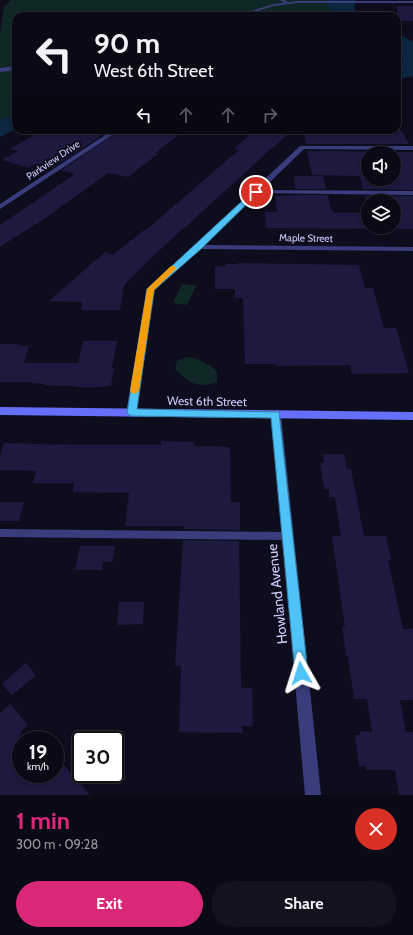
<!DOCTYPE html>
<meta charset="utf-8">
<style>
body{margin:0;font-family:Cabin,sans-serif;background:#13131f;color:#f1f3f6;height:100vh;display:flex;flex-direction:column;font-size:15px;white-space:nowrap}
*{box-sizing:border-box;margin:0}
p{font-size:13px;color:#999aa1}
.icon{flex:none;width:22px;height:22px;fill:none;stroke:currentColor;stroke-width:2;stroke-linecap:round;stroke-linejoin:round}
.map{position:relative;height:795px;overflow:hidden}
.side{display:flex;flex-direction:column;background:#0a0a16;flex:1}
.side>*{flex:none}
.top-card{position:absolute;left:12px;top:12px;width:389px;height:122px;border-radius:12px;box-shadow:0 2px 6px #0003,0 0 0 1px #2a2b35;background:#0a0a16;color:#f1f3f6;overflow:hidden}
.buttons{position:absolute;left:361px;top:146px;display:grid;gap:8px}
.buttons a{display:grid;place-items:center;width:40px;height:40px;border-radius:50%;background:#0a0a16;box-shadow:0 2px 6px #0003,0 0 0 1px #2a2b35;font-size:20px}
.speed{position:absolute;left:12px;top:731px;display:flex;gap:8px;font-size:20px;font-weight:700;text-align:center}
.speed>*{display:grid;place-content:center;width:52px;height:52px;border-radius:50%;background:#0a0a16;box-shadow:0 2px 6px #0003,0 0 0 1px #2a2b35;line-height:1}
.speed small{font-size:10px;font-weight:400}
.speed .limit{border:2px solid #111;border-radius:6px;background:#fff;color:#111}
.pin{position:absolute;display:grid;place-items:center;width:34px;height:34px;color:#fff;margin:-17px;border:2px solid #fff;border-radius:50%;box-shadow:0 1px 4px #0007}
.me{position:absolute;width:44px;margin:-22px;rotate:354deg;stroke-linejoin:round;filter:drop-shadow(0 0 3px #0008)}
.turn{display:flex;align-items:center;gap:14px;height:84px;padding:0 16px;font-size:18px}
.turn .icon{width:52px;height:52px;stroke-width:2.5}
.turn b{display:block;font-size:28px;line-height:34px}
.lanes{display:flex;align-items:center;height:38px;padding:0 16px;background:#0003;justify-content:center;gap:20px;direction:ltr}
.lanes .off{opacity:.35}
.round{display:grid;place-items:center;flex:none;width:42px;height:42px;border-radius:21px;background:#13131f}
.headline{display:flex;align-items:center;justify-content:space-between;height:68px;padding:0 16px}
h1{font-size:24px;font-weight:700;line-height:30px;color:#db2777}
.cta{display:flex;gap:8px;margin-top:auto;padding:8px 16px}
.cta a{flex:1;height:46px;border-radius:24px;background:#db2777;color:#fff;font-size:16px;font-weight:700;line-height:46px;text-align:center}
.cta a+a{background:#13131f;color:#f1f3f6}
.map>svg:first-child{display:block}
</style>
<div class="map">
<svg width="413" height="795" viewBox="0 0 413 795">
<rect width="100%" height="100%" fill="#0e0d1e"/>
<path fill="#102825" d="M11 0H327L331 13 335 16H16V113L0 120V34L4 7Z
M182 284 196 286 187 305 173 303Z
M187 357C199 358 208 364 217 371V382C197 389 189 383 175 369L177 361Z"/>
<path fill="#0d2641" d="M327 0H355L354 9 360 16C343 16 331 21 327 0Z
M397 33 413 42V76L397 79V68L403 61 397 53Z
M16 113V129L0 137V120Z"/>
<path fill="#1e193e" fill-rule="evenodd" d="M397 6H413V21H397Z
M43 130H110L52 168 34 164 29 168 2 160 18 151 10 149Z
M121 130H150L177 136 155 153H159L128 177 108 173 44 219 0 247V225L75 174 61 170Z
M255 130H292L151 258 124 285 120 310H81L83 302 49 301 105 252 113 255 144 230H146L239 150 234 149Z
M303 130H401L409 144H306Z
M307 151 413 152V190L363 189 360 176 312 175ZM368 153H394V179H368Z
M294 176H323L326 189H295Z
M296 195H328L331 210H333L334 213H368V227H394V201H368V209L365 196H413V229L266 228 265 212H277L275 196Z
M238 263 359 265 365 288H373L384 328H396L409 373 352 374 350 365 277 366 276 364H245L243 300 242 298H235V289H215V266L226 267V264H238Z
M83 341H117L112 368H114L111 385 103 387H74V386L44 385V384L32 383 33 382H0V344H20L19 346H29L24 363H78Z
M161 441 194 442V446L230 447 231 502H240V530L184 529V526H125L129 493 73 492 74 483H33L36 471 0 470V456L4 443 71 445H161Z
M323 454H344L347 469H351L364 536H386L391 560H388L403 629H413V700H400L406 732H413V795H399L395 770H366L365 766H359L355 735H360V731L372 732 367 699H354L348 656H346L342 627H345L332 536H341L335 497H329V490L325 489 323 484 320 463H324Z
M0 502H24L19 521H0Z
M183 540 239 541 241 686 242 688H252L253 726H242L243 733 179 732 181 666H175Z
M80 546H115L112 562H103L102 570H75Z
M119 602H144L143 624 117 625Z
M26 663 36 675 12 695 2 684Z
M10 704 28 725 21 731V774H55V755L90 795H0V713Z"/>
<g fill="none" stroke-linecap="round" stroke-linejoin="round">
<path fill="#393d7c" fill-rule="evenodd" d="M280 0H285L289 3 286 4Z
M256 190 413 191V195L254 193 253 192Z
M0 529 288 532 292 533 293 536 292 539 288 540 0 537Z"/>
<path fill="#393d7c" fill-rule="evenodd" d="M297 1H413V3H297L274 6 241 16H234L274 4Z
M16 66V70L0 72V68Z
M113 130H120L0 209V204Z
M300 146H413V150L304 149 205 245 413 247V251L200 249 155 290 136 413 135 416H127L126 413 147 289 195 245Z
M276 410 280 411 281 414 321 795H305L271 414 272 411Z"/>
<path fill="#666ffa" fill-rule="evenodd" d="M0 407 413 412V420L0 415Z"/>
</g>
<path fill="#4fc3f7" stroke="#337fa1" d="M254 190 259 192 201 249 154 290 137 409 279 412 308 673 306 678 301 679 297 678 295 673 271 418 131 416 127 413 147 289Z"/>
<path fill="#f59e0b" d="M171 266H174L177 268 154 290 139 391 135 394 132 393 130 391 147 289Z"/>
<g text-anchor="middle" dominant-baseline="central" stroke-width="4" stroke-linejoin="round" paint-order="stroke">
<g font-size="10" fill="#cdcbfd" stroke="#0e0d1e">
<text transform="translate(53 160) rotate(-34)">Parkview Drive</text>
<text transform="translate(306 238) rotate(1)">Maple Street</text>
</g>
<g font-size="12" fill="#cdcbfd" stroke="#0e0d1e">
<text transform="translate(207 401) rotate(1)">West 6th Street</text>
</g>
<g font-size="14" fill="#cdcbfd" stroke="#0e0d1e">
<text transform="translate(277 594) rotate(-96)">Howland Avenue</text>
</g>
</g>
</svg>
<div class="buttons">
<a><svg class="icon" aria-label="sound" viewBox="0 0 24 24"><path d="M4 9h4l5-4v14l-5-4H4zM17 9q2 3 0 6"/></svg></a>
<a><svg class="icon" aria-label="layers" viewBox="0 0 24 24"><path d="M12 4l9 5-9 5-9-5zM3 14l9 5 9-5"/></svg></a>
</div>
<div class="speed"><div>19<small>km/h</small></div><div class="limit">30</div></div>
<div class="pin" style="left:256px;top:192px;background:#d93025"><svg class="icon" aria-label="arrive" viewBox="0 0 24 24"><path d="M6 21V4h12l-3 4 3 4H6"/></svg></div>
<svg class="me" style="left:301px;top:673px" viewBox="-20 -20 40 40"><path d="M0-17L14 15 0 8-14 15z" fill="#4fc3f7" stroke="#fff" stroke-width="4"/></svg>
<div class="top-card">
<div class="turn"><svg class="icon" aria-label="left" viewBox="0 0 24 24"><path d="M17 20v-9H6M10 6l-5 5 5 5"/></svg><div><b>90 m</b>West 6th Street</div></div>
<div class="lanes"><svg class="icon" aria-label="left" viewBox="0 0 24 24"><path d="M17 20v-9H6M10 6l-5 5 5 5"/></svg><svg class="icon off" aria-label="ahead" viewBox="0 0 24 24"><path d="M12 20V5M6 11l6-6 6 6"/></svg><svg class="icon off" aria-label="ahead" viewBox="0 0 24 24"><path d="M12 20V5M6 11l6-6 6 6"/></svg><svg class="icon off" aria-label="right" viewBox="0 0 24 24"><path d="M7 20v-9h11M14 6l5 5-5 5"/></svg></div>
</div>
</div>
<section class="side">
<div class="headline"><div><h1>1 min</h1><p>300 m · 09:28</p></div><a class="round" style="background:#d93025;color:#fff"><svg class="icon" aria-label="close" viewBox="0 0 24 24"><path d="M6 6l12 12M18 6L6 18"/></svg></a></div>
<div class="cta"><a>Exit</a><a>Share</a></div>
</section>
